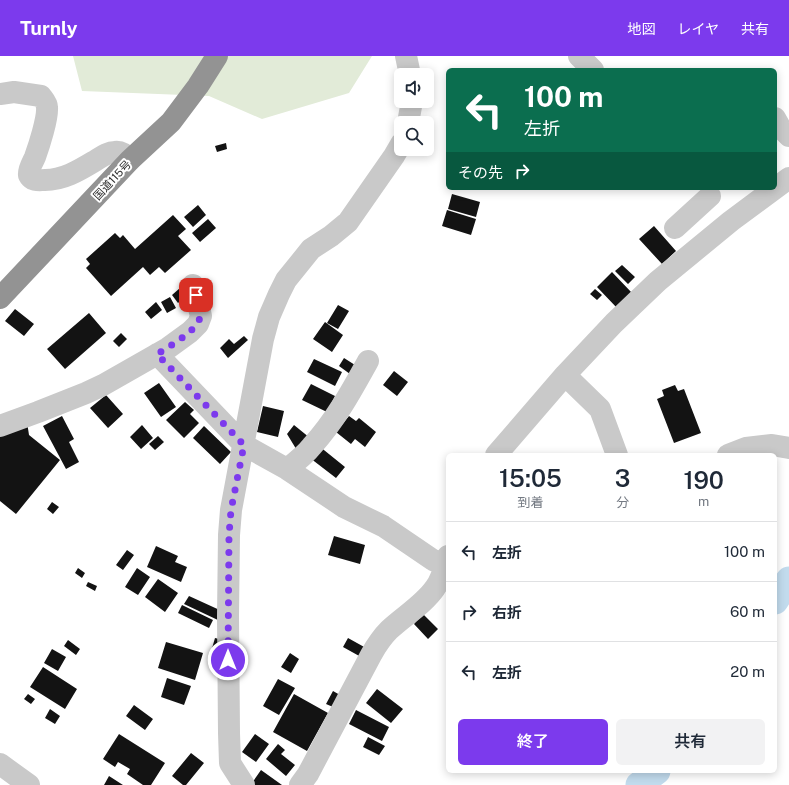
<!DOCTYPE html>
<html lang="ja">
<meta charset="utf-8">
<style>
body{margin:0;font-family:"Public Sans","Noto Sans JP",sans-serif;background:#f2f2f3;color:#1f2937;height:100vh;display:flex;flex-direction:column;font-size:15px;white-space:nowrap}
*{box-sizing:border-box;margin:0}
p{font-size:13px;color:#747a83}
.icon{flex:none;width:22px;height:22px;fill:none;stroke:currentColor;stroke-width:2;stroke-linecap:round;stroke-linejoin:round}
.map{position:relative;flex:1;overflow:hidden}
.side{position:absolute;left:446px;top:397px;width:331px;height:320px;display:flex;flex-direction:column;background:#fff;border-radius:6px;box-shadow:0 2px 10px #0003}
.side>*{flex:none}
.banner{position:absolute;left:446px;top:12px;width:331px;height:122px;border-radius:6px;box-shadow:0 2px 10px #0003;background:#0b6e4f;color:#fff;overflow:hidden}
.tools{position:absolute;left:394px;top:12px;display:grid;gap:8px}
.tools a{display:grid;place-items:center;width:40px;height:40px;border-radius:6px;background:#fff;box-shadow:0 2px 10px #0003;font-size:20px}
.pin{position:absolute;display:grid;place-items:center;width:34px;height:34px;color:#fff;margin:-17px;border-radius:8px;box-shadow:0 2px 6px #0006}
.me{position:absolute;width:44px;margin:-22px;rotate:0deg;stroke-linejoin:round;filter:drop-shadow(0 0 3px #0008)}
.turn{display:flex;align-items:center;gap:14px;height:84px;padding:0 12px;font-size:18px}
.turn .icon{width:52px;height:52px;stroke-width:2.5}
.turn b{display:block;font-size:28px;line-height:34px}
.then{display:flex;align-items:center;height:38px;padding:0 12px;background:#0003;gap:8px;font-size:15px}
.eta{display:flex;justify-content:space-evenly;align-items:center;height:68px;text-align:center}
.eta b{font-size:24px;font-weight:600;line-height:28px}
.action{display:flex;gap:8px;margin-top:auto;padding:8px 12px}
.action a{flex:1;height:46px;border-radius:6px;background:#7c3aed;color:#fff;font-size:16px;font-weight:600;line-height:46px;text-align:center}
.action a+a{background:#f2f2f3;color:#1f2937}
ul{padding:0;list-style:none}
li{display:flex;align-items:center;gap:12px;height:60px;padding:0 12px;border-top:1px solid #e0e1e3}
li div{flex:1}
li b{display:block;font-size:15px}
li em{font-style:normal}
header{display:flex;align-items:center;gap:24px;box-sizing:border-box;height:56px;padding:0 20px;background:#7c3aed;color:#fff}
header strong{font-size:19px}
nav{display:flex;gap:22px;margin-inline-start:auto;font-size:14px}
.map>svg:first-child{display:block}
</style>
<header>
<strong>Turnly</strong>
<nav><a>地図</a><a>レイヤ</a><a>共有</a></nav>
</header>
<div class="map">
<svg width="789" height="729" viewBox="0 0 789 729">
<rect width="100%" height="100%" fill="#fff"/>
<path fill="#e2ebd8" d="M73 0H372L349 37 262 63 209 40 82 35Z"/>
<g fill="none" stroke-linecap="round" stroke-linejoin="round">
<path stroke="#c2dbed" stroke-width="27" d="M775 545 789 524
M639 729 657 715"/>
</g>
<path fill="#131313" d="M226 87 227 93 217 96 215 90Z
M452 138 480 146 476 161 448 153Z
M198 149 206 159 193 171 184 161Z
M447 154 476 163 471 179 442 170Z
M173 159 186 173 178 180 191 194 165 217 159 211 150 219 143 211 111 240 86 212 90 208 86 203 115 177 120 182 123 179 135 193Z
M208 163 216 172 200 186 192 177Z
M654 170 676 195 662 208 639 183Z
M622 209 635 221 628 228 615 215Z
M612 216 632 237 617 252 597 231Z
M180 232 187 239 178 247 172 239Z
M595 233 602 239 597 244 590 238Z
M170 241 176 252 167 257 161 246Z
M156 246 162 254 151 263 145 256Z
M338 249 349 255 338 273 327 267Z
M15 253 34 268 24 280 5 265Z
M89 257 106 277 65 313 47 293Z
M325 266 343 279 332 296 313 283Z
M121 277 127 283 119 291 113 285Z
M244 280 248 284 228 302 220 292 229 283 234 288Z
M344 302 355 309 350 318 339 310Z
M314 303 342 316 335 330 307 316Z
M394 315 408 326 397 340 383 329Z
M159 327 176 351 161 361 144 337Z
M311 328 335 340 327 356 302 344Z
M675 329 678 335 684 333 701 377 674 387 657 343 664 340 662 334Z
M106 339 123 358 108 372 90 352Z
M185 346 194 354 190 358 199 367 184 382 166 364Z
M263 350 284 355 278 381 257 376Z
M62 360 74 383 69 386 79 406 66 413 43 370Z
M349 360 356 365 359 362 376 376 365 391 355 383 351 388 336 376Z
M27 366 29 379 60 404 16 458 0 445V374Z
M142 369 153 382 141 393 130 381Z
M294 369 310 382 298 396 287 378Z
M204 370 231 396 220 408 193 382Z
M158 380 164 386 155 394 149 388Z
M319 390 345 411 336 422 310 402Z
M52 446 59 451 53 458 47 453Z
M334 480 365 489 360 508 328 499Z
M156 490 178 500 175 506 187 511 181 526 147 511Z
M127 494 134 499 123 514 116 509Z
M78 512 85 517 82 522 75 517Z
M137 512 150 521 138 539 125 531Z
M158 523 178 537 165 556 145 541Z
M88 526 97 530 95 535 86 530Z
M189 540 224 556 220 565 184 548Z
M182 549 213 564 209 572 178 557Z
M423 558 438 573 428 583 414 568Z
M215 582 223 584 219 598 211 596Z
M348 582 366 592 361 601 343 591Z
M68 584 80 593 76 599 64 590Z
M166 586 203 597 195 624 158 612Z
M52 593 66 601 58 615 44 607Z
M290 597 299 603 291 617 281 611Z
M43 611 77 633 65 653 30 631Z
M167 622 191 630 184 649 161 641Z
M278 623 295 632 279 659 263 650Z
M377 633 403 653 391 667 366 647Z
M333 635 340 639 333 651 326 648Z
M28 638 35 643 31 648 24 643Z
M294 638 328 657 307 695 273 676Z
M134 649 153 663 145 674 126 660Z
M50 653 60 660 55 668 45 662Z
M356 654 389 671 382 685 349 668Z
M119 678 165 707 151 729H143L127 718 130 713 118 706 115 711 103 703Z
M255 678 269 688 256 706 242 696Z
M368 681 385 690 379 699 363 691Z
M278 688 285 694 281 698 295 709 286 720 266 703Z
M191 697 204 707 186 729H183L172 720Z
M261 714 282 729H255L252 727Z
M109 720 123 729H104Z"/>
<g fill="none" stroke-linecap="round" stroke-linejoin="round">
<path stroke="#c9c9c9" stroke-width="22" d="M406 0 410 19
M579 0 593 14
M0 38 14 36 41 40C44 44 47 47 47 51 48 62 39 90 35 101 33 106 28 113 29 119 29 120 32 123 33 123 36 125 41 124 45 124 63 124 78 115 93 106 100 102 107 96 115 96 122 95 126 99 130 104
M775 62 780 71 789 80
M408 67 412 45
M675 172 710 140
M157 298 244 389 287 413 344 451 383 470 433 504 445 509
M565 319 600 353 617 399
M0 370 38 356 86 337 103 329 168 292 190 276 198 268 201 260 193 229
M496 399 565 319 614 267 658 225 731 165 789 122
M728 399 746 392 772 389 789 392
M287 413C296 406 305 399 312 390 335 365 352 334 368 305
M0 708 29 729
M244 729 230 707 229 677 228 560 229 479 231 454 263 283 269 261 279 238 286 224 311 193 331 180 348 166 394 100 401 88
M300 729 308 718 371 599C376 590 382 581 389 574 404 560 424 548 435 532 442 523 445 510 448 500"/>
<path stroke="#939393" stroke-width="22" d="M0 242 130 104 171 66 198 30 217 0"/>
</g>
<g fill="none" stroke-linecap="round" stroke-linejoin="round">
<path stroke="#7c3aed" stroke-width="7" stroke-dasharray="0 12.6" d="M196 239C197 245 201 256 200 261 198 274 169 291 157 298L244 389 231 454 229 479 228 604"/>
</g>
<g text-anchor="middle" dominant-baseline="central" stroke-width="4" stroke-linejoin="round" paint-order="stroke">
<g font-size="11" fill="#2c2c2c" stroke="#fff">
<text transform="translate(112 124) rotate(-47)">国道115号</text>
</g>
</g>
</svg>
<div class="tools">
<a><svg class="icon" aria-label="sound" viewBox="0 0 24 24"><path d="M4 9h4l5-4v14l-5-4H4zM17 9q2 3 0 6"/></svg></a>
<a><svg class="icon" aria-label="search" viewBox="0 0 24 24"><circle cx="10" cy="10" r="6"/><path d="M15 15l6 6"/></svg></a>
</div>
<div class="pin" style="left:196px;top:239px;background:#d93025"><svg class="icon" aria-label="arrive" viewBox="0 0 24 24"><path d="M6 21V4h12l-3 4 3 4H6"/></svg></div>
<svg class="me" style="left:228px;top:604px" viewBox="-20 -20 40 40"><circle r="17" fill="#7c3aed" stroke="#fff" stroke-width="3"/><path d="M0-11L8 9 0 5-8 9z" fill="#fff"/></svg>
<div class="banner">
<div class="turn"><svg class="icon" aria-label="left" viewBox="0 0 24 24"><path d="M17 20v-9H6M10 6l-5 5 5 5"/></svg><div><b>100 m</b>左折</div></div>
<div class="then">その先<svg class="icon" aria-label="right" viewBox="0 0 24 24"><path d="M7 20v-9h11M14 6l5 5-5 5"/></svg></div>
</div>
<section class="side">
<div class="eta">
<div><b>15:05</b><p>到着</p></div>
<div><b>3</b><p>分</p></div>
<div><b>190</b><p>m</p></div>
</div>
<ul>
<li><svg class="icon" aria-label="left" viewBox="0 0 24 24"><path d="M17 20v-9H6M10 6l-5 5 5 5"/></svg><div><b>左折</b></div><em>100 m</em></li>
<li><svg class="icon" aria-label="right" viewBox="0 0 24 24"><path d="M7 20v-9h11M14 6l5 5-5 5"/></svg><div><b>右折</b></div><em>60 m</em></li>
<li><svg class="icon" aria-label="left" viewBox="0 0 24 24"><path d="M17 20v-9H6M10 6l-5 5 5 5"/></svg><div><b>左折</b></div><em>20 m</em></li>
</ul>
<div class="action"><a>終了</a><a>共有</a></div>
</section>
</div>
